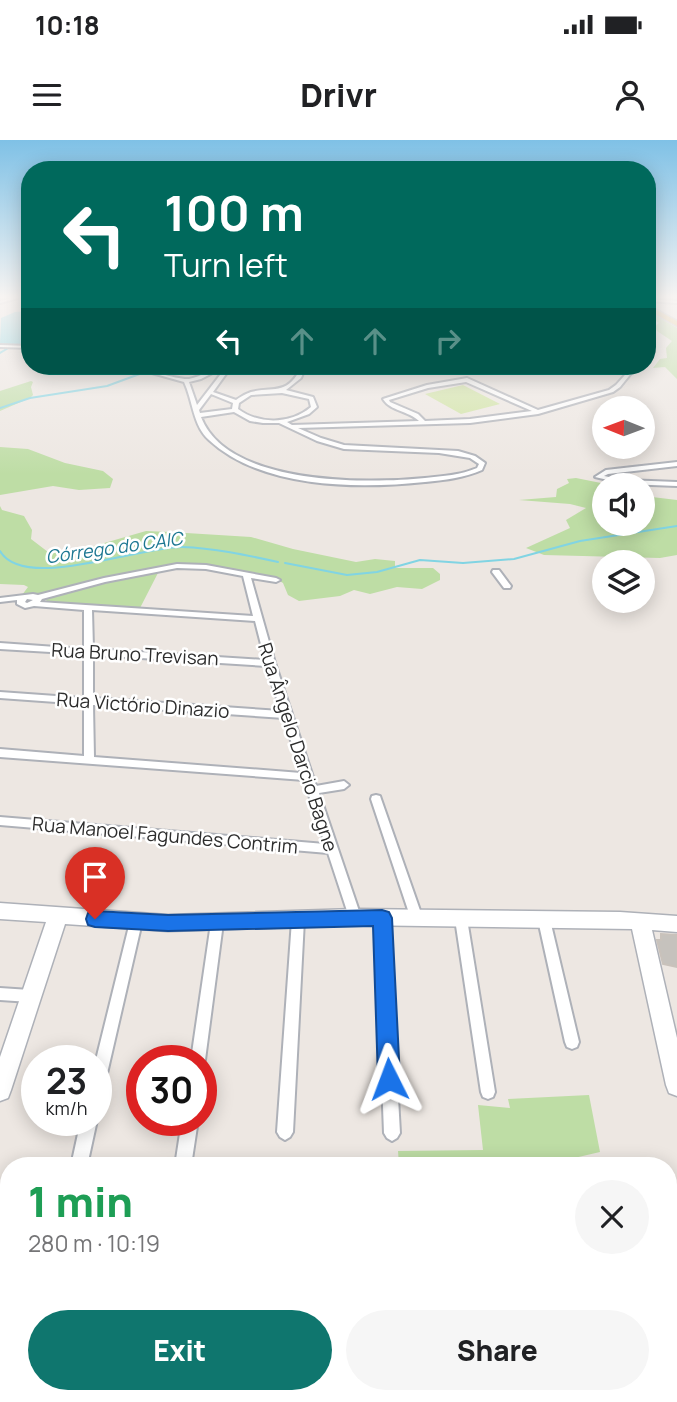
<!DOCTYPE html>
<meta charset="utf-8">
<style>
body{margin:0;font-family:Manrope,sans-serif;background:#f6f6f6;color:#202124;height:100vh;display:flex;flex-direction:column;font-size:26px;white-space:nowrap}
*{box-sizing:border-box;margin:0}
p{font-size:23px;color:#757577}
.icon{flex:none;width:38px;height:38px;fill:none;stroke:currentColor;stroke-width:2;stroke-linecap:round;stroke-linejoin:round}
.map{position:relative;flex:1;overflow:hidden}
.side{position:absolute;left:0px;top:1017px;width:677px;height:247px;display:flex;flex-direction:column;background:#fff;border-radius:28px 28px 0 0;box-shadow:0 4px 18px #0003}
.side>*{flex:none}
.hud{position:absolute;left:21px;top:21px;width:635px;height:214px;border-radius:28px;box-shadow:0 4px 18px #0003;background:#00695c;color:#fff;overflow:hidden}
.needle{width:46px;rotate:271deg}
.controls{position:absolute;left:592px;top:256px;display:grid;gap:14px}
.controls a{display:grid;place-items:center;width:63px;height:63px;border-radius:50%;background:#fff;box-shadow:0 4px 18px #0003;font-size:35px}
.speed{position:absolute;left:21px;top:905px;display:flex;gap:14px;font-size:35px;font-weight:700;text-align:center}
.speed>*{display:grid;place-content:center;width:91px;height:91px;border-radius:50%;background:#fff;box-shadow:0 4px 18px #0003;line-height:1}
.speed small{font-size:18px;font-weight:400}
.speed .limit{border:10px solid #d22;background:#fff;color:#111}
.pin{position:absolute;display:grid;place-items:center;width:60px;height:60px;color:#fff;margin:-72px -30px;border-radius:50% 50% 50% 0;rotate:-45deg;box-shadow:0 0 7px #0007}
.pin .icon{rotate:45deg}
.me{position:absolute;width:77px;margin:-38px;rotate:357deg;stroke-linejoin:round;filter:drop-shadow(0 0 5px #0008)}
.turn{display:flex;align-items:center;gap:24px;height:147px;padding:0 28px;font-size:32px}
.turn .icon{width:91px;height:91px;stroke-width:2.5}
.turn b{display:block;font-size:49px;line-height:60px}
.lanes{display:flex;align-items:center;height:66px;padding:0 28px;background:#0003;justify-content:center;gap:35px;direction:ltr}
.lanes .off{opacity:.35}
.round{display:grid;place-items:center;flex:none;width:74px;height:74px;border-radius:37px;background:#f6f6f6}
.summary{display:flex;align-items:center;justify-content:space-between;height:119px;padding:0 28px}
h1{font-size:42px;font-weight:800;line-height:52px;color:#1e9e55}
.primary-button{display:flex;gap:14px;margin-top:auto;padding:14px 28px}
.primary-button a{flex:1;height:80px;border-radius:42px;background:#0f766e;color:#fff;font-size:28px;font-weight:800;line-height:80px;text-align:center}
.primary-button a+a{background:#f6f6f6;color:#202124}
.status{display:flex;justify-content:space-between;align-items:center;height:49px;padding:0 35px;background:#fff;direction:ltr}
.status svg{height:19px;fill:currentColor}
header{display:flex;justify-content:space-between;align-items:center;height:91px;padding:0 28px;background:#fff;font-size:32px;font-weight:800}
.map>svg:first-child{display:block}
</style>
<div class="status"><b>10:18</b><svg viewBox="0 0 49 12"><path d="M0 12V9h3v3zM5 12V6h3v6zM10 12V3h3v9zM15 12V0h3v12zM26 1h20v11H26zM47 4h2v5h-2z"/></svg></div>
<header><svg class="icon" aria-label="menu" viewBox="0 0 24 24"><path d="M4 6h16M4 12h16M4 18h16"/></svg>Drivr<svg class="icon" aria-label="person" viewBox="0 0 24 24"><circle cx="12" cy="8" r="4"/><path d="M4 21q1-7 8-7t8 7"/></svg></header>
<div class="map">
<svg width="677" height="1262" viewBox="0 0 677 1262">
<rect width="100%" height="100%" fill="#ede7e2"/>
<path fill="#bedda5" d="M648 171 677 188V239L665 227 653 228 660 219 667 218 666 208 672 201 657 191 655 186 659 183 648 175Z
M31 241 33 242 31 247 33 255 30 258 0 271V251Z
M0 307 28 309 65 323 103 331 113 339 110 348 79 350 53 346 0 355Z
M576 338 611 345H604V383H642L644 353 652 354V357L677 360V415L660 418 544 415 526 408 570 388 566 380 586 368 570 364 519 360 556 357 557 349 569 343 567 339Z
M0 366 2 370 24 376 32 390 31 399 48 412 80 410 146 391 170 392 251 397 293 409 356 422 375 419 395 421V428H433L440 434V440L422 449 397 447 370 454 354 450 340 456 299 461 288 455 283 443 276 439 244 431 187 425 100 439 27 457 22 455 28 447 24 445 0 444Z
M159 431 140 468 46 462 47 458 51 456Z
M589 955 600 1012 544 1025H399L398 1011 483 1010 478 965 510 968 508 959Z"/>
<path fill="#cfe3a2" d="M463 245 500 264 461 274 425 254Z"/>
<path fill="#81d4e3" d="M30 171V205L0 204 1 178 15 172Z"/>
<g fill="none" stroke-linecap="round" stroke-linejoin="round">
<path stroke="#81d4e3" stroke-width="2" d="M0 213 10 207
M0 268 30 258 107 246 145 232
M0 411C24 452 141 406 182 407 214 408 246 415 278 422
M285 423 347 435 377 432 420 420 463 423 514 419 580 401 677 386"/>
<path stroke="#81d4e3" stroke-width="4.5" d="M0 1205 9 1203"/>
</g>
<path fill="#c6c2bd" stroke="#c9c2bb" stroke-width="2" d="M661 794 677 795V827L663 824 657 800H661Z"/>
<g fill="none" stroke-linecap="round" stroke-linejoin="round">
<g stroke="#aeb1b8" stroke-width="4">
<path id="minor" d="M12 158H18L0 163V161Z
M648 159 677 161V163L648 161Z
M0 205 30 206V208L0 207Z
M127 226H134C147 229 177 240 189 239 202 237 213 226 226 226L201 239 189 242 197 265 227 226 231 227 213 252 236 260C240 257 245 254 251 252 276 246 287 256 302 226H306L301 238 286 250 313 257 317 267 309 274 287 282 292 285 419 281C409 271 390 271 383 259L427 245 467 238 538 270 609 250 616 245 633 226H637L620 247 613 252 538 274 470 283 298 288 321 298 344 305 458 311 475 316 485 323 482 330C464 338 444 340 425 342 358 349 262 349 209 300 193 286 193 261 184 242ZM466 242 532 271 470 279 425 281 418 274 390 262 389 260 428 248ZM282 253 309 259 311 267C291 284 259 285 238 269L239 263 251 255ZM211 254 233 263 232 269 200 273 199 270ZM234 272 250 281 263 283H279L317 301 344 309 439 313 470 318 479 324 477 328C461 335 443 336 425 338 365 344 227 345 201 277Z
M677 322V326L608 334 604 336 625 340 677 342V346L625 344 595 337 606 330Z
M177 424 206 425 276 438 280 440 276 442 251 438 275 523 316 646 344 641 349 645 344 649 319 653 361 777 359 781 355 782 351 781 349 777 328 713 0 685V677L325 704 304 640 0 617V609L84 616V564L0 558V552L84 558V514L0 509V503L84 509V470L34 466 25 468 17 464V460L0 462V458L33 454 38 455 104 438ZM177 428 206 429 243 436 253 476 40 462 42 459 105 442ZM27 459 33 460 27 463 25 462ZM92 470 255 481 265 520 93 509ZM93 515 266 526 281 571 93 558ZM93 565 284 578 301 633 94 617Z
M493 430H499L511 446 510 448H504L492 432Z
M376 655 380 656 381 659 423 779 421 783 417 784 413 783 411 779 371 659 372 656Z
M382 773 386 774 388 778 400 993 397 998 392 1001 387 998 384 993 376 778 378 774Z
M461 774 465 775 467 779 495 952 493 957 488 959 483 957 481 952 455 779 457 775Z
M298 775 302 776 304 780 293 992 290 997 285 1000 280 997 277 992 292 780 294 776Z
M544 775 548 776 550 780 579 902 577 907 572 909 567 907 565 902 538 780 540 776Z
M136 777 140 778 142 782 103 951 101 956 96 958V920L130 782 132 778Z
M217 778 221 779 223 783 205 920 201 926V920H191L211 783 213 779Z
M0 848 30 850 35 852 37 856 35 860 30 862 0 860Z
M96 979 97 980 87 1026H71L81 980Z
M182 980H198L191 1026H175Z"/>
</g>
<g stroke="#aeb1b8" stroke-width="3">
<path id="secondary" d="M0 763 168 775 355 769 620 772 677 776V792L652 790 677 898V956L669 953 666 945 632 789 355 785 168 791 65 784 11 950 8 958 0 961V917L46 782 0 779Z
M677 1213V1241L669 1243 674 1245 677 1262H652L650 1255H668V1215Z
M551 1255H598L595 1262H548Z"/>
</g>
<g stroke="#c4c4c4" stroke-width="3">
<path id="primary" d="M648 165 677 181V186L648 170Z"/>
</g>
<use href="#minor" fill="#fff" fill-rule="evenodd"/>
<use href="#secondary" fill="#fff" fill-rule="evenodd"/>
<use href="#primary" fill="#e3bb71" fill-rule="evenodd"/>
</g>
<linearGradient id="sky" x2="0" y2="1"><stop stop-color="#7fc1e6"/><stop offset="0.47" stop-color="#f7f4f2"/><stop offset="1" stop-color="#f7f4f2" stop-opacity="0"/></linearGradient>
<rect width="677" height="334" fill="url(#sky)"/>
<path fill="#1a73e8" stroke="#114b97" stroke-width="2" d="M382 770 389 772 392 778 400 939 397 947 389 950 381 947 378 939 373 786 168 791 95 787 88 785 86 779 88 773 95 771 168 775Z"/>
<g text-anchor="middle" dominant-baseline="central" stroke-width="5" stroke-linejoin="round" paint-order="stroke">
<g font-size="18" font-style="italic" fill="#1d7792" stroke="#fff">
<text transform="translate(114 407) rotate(-8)">Córrego do CAIC</text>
</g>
<g font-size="19" fill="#2d2d2d" stroke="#fff">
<text transform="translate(135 514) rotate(3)">Rua Bruno Trevisan</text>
<text transform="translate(143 565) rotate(4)">Rua Victório Dinazio</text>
<text transform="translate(298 607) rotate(72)">Rua Ângelo Darcio Bagne</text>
<text transform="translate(165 695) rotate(5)">Rua Manoel Fagundes Contrim</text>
</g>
</g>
</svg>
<div class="controls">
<a><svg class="needle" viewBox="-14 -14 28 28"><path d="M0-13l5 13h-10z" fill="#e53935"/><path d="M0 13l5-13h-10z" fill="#757577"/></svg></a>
<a><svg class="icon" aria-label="sound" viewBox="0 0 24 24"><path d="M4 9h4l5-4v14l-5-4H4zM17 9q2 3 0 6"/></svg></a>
<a><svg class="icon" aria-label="layers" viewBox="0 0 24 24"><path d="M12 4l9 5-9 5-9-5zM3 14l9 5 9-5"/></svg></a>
</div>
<div class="speed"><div>23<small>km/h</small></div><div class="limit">30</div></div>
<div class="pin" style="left:95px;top:779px;background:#d93025"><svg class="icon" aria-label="arrive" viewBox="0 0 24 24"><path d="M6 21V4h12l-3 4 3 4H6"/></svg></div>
<svg class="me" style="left:389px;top:939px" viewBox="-20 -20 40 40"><path d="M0-17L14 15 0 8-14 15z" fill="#1a73e8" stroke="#fff" stroke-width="4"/></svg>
<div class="hud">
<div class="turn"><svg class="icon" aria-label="left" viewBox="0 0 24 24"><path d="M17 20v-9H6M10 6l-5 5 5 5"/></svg><div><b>100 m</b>Turn left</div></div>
<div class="lanes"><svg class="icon" aria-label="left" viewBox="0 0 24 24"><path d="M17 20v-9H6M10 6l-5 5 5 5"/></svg><svg class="icon off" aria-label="ahead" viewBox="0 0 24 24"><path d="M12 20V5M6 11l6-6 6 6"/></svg><svg class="icon off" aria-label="ahead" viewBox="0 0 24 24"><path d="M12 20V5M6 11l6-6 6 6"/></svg><svg class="icon off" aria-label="right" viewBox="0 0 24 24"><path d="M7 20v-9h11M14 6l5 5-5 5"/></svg></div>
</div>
<section class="side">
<div class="summary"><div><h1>1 min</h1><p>280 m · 10:19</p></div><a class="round"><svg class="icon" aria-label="close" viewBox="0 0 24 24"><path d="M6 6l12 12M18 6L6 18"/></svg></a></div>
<div class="primary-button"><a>Exit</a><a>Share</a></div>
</section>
</div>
